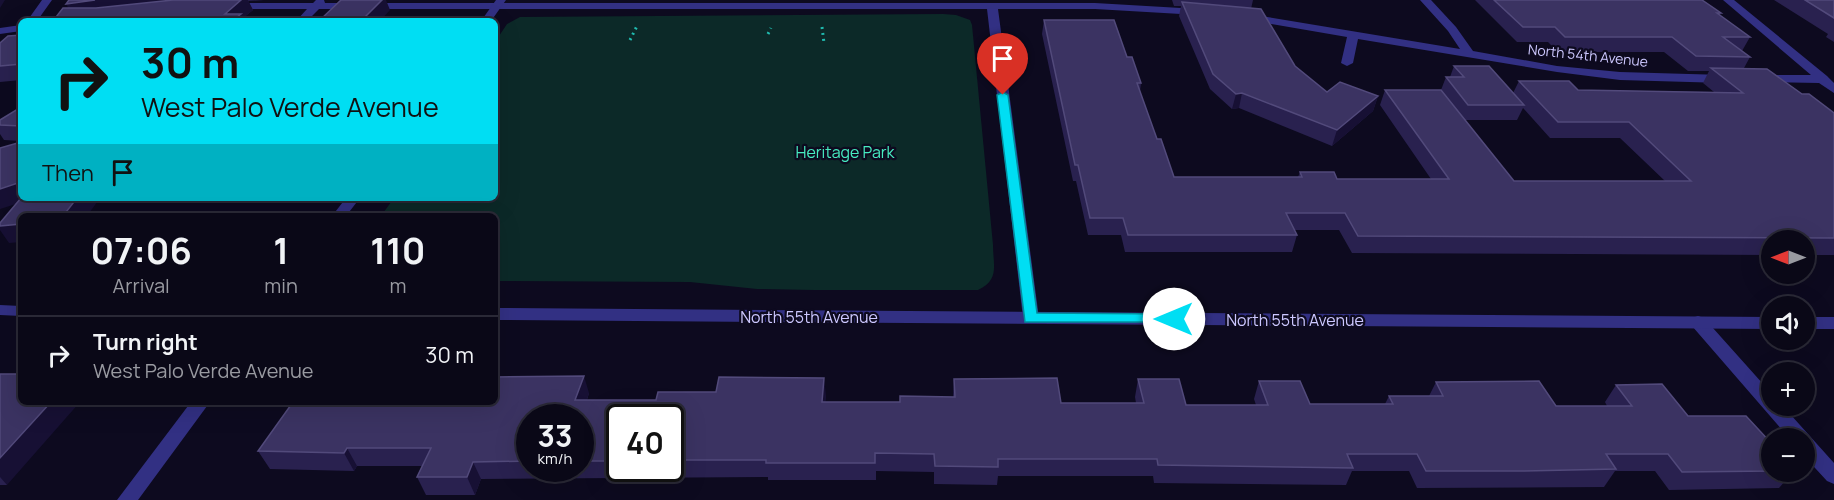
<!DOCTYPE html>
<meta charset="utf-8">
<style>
body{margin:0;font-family:Manrope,sans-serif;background:#181624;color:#f1f3f6;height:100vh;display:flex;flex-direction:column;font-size:22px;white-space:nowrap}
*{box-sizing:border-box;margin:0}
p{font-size:20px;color:#999aa1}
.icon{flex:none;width:33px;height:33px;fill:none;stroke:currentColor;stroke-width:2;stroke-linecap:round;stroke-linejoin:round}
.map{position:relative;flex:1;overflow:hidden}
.drawer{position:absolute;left:18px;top:213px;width:480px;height:192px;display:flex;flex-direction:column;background:#0a0817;border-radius:9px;box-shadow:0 6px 24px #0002,0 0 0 2px #2a2936}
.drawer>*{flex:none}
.guide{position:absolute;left:18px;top:18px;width:480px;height:183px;border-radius:9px;box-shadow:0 6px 24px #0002,0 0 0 2px #2a2936;background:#00def3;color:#111;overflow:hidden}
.needle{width:39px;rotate:270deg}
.tools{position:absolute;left:1761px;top:230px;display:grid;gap:12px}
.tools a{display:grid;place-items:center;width:54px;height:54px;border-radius:50%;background:#0a0817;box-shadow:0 6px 24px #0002,0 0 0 2px #2a2936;font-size:30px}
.speed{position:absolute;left:516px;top:404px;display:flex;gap:12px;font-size:30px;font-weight:700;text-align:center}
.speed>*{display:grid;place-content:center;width:78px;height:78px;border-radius:50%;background:#0a0817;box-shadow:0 6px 24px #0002,0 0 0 2px #2a2936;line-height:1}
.speed small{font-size:15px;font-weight:400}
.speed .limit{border:3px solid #111;border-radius:9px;background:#fff;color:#111}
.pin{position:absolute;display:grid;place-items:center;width:51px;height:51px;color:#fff;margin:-62px -26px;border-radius:50% 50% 50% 0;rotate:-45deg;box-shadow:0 0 6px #0007}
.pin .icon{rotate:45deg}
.me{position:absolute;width:66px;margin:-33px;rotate:270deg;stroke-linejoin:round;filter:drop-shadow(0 0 4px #0008)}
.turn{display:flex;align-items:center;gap:21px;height:126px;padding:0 24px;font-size:27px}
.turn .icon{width:78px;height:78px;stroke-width:2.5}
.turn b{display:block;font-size:42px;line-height:51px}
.then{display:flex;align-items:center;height:57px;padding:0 24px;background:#0003;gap:12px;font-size:22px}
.eta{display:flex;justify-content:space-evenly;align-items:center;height:102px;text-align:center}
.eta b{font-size:36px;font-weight:700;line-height:42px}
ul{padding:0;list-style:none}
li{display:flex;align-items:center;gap:18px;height:78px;padding:0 24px;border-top:2px solid #2a2936}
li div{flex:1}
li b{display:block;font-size:22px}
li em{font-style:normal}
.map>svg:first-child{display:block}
</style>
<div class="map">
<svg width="1834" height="500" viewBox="0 0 1834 500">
<rect width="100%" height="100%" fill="#0d0a1f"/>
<path fill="#0c2928" d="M943 14 956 15 970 20 972 25 993 245C993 265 1000 280 978 290H814L757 289 690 282 495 281V216H381L394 198H495V42L507 24 520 17Z"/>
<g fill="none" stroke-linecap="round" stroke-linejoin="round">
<path stroke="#20bbaf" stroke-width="3" stroke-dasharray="2 4" stroke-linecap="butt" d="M822 27 824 43
M768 34 771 28
M630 40 637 26"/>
<path fill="#323083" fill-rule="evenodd" d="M42 0H52L37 21H27Z
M316 0H324L325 3H1095L1198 9 1203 12 1198 15 1095 9H998L1039 318 1037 322H1025L1023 318 987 9H319L307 21H296L307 9H232L227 6 232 3H313Z
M1420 0H1431L1456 27 1473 51 1557 66 1620 72 1724 75 1730 79 1724 83 1620 80 1557 72 1358 39 1353 63 1347 66 1341 63 1347 37 1249 20 1244 17 1249 14 1460 49 1448 31Z
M1723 0H1734L1827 76 1834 83V93L1819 83 1759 82V76L1763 75H1811Z
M21 25V31L0 34V28Z
M1698 316 1704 318 1772 394V405H1782L1834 463V484L1827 481 1804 456V438H1789L1692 326 1690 322 1692 318Z"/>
<path fill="#323083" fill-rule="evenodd" d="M496 0H506L491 21H481Z
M346 198H360L346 216H332Z
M0 305 21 306V316L0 315Z
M495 308 1772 317V329L495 320Z
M1804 317H1834V329H1804Z
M191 402H210L138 500H117Z"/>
</g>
<path fill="#29214f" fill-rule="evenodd" d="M69 0H264L248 1 253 10 243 18 68 8Z
M1172 0H1253L1251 9 1295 66 1327 92 1378 96 1373 111 1332 146 1239 108 1232 109 1210 89 1179 16 1181 6H1174Z
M1475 0H1702L1721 13 1720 15 1750 37 1742 51 1750 57 1744 68 1802 94 1834 113V255H1804V240H1772V255L1352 253 1339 230H1294L1297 235 1292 252H1125L1121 235H1088L1076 181H1073L1042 34 1044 20 1127 57 1141 83 1140 91 1157 139 1174 177H1298L1300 172 1337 179H1431L1380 105 1385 90H1441L1446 77H1450L1454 66 1513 93 1519 81 1578 90 1714 92 1703 83 1709 71H1688L1664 52H1558L1548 42H1517ZM1523 108 1550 138H1620L1665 181H1514L1465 120H1517Z
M1774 0H1834V42L1826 37 1828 34Z
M21 35V80L0 82V43Z
M21 107V141L4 140 0 134V120Z
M0 374 7 485H0Z
M954 379 1061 403H1136L1135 397 1138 379 1186 405H1256L1254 399 1259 381 1310 404H1385L1389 396H1429L1436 382 1556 406H1607L1605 402 1616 385 1688 416 1794 471 1779 488 1669 490 1655 471H1615L1604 487 1417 488 1409 471H1352L1346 485 1154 483 1153 476H998L997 485 934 484V472L876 471V480H768V477L481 479 475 495H426L417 477 422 466H357L354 471 270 469 258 451 589 393 587 400H656L826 395 825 402H900L953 397ZM530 417H580V468H530ZM620 417H670V468H620Z"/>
<path fill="#171034" d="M0 0H5L0 8Z
M95 0H196L74 18 66 4Z
M241 0H248L253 10 243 18 244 21H228L225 14Z
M382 0H386L390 10 380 21H361Z
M1242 93 1239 108 1232 109 1236 94Z
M1378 96 1373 111 1332 146 1337 130Z
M21 182V198H35L0 209V189Z
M77 198H100L87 216H63Z
M197 198H207L199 201Z
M21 224V242L9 243 0 230V226Z
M584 376 589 393 581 418 575 400Z
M824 378 826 395 824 419 822 402Z
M51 402H80L7 485 0 477V458Z
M347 448 357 466 354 471 344 453Z
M473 462 481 479 475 495 467 477Z"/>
<path fill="#3b3362" stroke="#524a7b" stroke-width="1.5" d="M69 0H95L66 4Z
M173 0H241L225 14H241L232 21H53L63 8H96Z
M341 0H382L361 21H319Z
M1494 0H1702L1721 13H1717L1750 37H1723L1750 57 1696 56 1672 37H1565L1555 27H1523Z
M1805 0H1834V18Z
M1182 2 1261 9 1295 66 1327 92 1340 82 1378 96 1337 130 1242 93 1236 94 1213 74Z
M1044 20H1114L1127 57H1132L1141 83H1137L1157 139H1161L1174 177H1302L1300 172H1334L1337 179H1449L1385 90H1441L1514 181H1691L1629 122H1558L1519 81H1569L1578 90 1743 93 1711 68 1767 69 1802 94H1809L1834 113V238L1358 236 1345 213H1286L1297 235H1128L1123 218H1090L1078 165H1075Z
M21 35V64L0 66V43L8 36Z
M1454 66H1489L1524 105H1468L1446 77H1464Z
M21 107V126L0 125V120Z
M21 142V182L0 189V148Z
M21 198H77L63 216H21V224L0 226V223Z
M0 374H21V402H51L0 458Z
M584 376 575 400H656L658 392H716L719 377 824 378 822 402H900V396L955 397 954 379 1057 378 1061 403H1144L1138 379H1179L1186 405H1268L1259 381H1300L1310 404H1393L1389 396H1443L1436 382 1539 381 1556 406H1632L1616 385 1662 384 1688 416H1746L1772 444V471L1682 472 1668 454H1606L1616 469 1521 471H1426L1417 454H1347L1353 468 1158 465 1157 459H998V467L935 466 934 454 875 453V463H766V460H670V417H620V461H580V417H530V461L473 462 467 477H417L431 448H347L344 453 258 451 293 402H495V377Z"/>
<path fill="#00def3" stroke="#00909e" stroke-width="1.5" d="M1003 92 1008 95 1037 313 1174 314 1179 315 1181 319 1179 322H1025L997 95Z"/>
<g text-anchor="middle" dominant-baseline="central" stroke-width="4.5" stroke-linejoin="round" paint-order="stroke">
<g font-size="14" fill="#cdc8ff" stroke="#0d0a1f">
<text transform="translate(1588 55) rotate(6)">North 54th Avenue</text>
</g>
<g font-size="16" fill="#47ebc0" stroke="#0d0a1f">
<text x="845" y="152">Heritage Park</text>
</g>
<g font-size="16" fill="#cdc8ff" stroke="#0d0a1f">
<text x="809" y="317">North 55th Avenue</text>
<text x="1295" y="320">North 55th Avenue</text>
</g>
</g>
</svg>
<div class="tools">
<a><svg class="needle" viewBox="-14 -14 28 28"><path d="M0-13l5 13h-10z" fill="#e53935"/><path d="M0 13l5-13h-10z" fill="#999aa1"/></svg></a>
<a><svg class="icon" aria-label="sound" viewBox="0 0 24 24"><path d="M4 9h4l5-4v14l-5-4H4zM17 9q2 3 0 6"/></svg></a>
<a>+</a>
<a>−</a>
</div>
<div class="speed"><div>33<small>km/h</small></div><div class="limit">40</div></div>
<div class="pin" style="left:1003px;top:95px;background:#d93025"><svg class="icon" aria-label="arrive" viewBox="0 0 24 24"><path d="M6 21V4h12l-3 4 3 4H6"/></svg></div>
<svg class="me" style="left:1174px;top:319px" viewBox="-20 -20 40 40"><circle r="19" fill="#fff"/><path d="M0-13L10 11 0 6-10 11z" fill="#00def3"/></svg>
<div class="guide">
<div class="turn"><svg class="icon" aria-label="right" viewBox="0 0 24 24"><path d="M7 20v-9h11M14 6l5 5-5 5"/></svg><div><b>30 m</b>West Palo Verde Avenue</div></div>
<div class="then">Then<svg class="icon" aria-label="arrive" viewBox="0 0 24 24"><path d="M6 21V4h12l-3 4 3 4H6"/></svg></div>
</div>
<section class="drawer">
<div class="eta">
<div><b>07:06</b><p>Arrival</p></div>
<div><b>1</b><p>min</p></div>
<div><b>110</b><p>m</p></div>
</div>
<ul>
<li><svg class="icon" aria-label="right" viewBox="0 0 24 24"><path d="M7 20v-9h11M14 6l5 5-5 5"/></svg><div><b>Turn right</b><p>West Palo Verde Avenue</p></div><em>30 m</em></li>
</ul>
</section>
</div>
